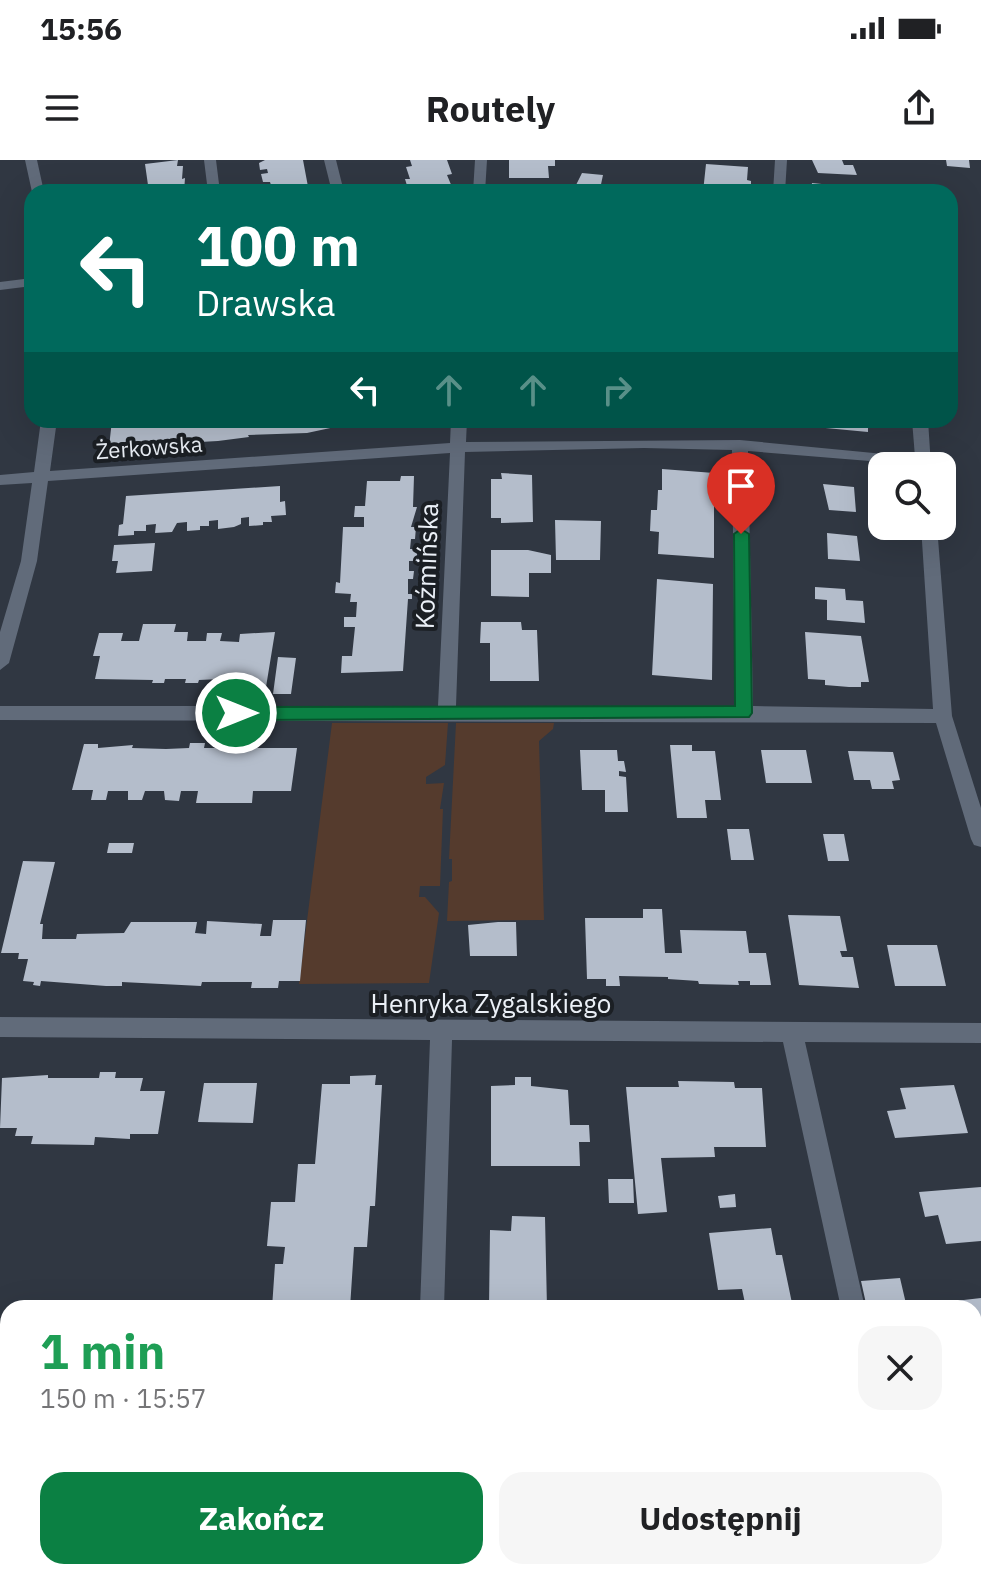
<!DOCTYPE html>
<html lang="pl">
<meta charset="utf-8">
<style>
body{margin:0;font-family:"IBM Plex Sans",sans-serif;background:#f6f6f6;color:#202124;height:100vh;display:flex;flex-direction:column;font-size:30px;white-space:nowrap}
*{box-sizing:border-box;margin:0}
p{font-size:26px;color:#757577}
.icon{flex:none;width:44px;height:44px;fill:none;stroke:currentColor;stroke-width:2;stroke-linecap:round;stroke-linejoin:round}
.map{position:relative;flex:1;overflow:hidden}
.drawer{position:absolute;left:0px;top:1140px;width:982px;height:280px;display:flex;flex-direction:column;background:#fff;border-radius:24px 24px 0 0;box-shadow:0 8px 32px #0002}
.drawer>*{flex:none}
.top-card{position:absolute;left:24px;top:24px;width:934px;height:244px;border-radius:24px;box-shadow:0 8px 32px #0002;background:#00695c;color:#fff;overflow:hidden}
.controls{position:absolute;left:868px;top:292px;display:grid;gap:16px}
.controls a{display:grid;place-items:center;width:88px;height:88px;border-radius:16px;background:#fff;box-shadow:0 8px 32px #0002;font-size:40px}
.pin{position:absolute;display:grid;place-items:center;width:68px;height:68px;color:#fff;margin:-82px -34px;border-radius:50% 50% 50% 0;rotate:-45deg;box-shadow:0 0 8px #0007}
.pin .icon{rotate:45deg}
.me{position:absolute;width:88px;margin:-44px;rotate:90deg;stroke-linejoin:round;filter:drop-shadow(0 0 6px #0008)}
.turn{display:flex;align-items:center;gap:28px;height:168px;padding:0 40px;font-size:36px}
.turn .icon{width:104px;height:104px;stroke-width:2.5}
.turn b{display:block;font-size:56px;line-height:68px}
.lanes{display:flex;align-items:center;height:76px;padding:0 40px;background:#0003;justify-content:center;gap:40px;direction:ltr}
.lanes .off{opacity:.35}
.round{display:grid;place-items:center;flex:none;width:84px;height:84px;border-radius:24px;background:#f6f6f6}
.headline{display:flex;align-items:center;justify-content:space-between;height:136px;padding:0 40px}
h1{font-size:48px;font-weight:700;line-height:60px;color:#1e9e55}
.button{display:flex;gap:16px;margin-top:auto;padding:16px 40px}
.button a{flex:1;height:92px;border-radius:24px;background:#0b8043;color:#fff;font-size:32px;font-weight:700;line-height:92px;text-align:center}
.button a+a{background:#f6f6f6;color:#202124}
.status{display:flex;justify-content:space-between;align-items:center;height:56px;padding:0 40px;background:#fff;direction:ltr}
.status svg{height:22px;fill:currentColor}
header{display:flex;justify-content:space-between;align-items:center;height:104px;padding:0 40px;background:#fff;font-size:36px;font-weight:700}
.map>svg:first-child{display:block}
</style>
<div class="status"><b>15:56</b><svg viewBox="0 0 49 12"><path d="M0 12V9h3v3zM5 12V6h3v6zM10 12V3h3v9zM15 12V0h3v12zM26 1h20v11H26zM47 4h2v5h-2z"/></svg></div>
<header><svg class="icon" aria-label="menu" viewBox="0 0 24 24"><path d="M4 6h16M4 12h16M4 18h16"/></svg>Routely<svg class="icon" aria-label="share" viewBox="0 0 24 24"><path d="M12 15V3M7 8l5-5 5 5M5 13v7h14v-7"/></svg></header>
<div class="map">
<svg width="981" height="1420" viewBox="0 0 981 1420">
<rect width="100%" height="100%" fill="#303742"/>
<path fill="#553b2d" d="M332 563H448L445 605 426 617V624L444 623 440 649H443L440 726H420L419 737H425L439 753 429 823 299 824Z
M456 563H554L553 569 539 581 544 760 447 761 449 722 452 721V699H449Z"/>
<path fill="#b4bdcb" d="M178 0 177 6H183L182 19 185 18 184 32H149L145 4Z
M265 0H303L309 32H265L263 26 271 25 270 22H263L261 14 268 13 267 9 260 10 259 3Z
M410 0H447L452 14 447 15 452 27H446L448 32H409L405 19H410L406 7 412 6Z
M509 0H555V6H548L549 18H509Z
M812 0H842L844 5H853L857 15 818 13Z
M946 0H969L970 8 947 6Z
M706 4 748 7 747 20 751 21V29L746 28 745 32H703Z
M582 13 603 15 600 29 575 27Z
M812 23 841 26 840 32H811Z
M863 24 897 28V32H862Z
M112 260H378V263L349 264 307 273 248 275 249 277 218 281 109 287Z
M815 260H868V272L815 267Z
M662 309 714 313V398L658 394 659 372 650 371 651 350H657L658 330H662Z
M501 313 532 315 533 362 501 363V358H491V319H502Z
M401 316H414L413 347H417L411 367H416L415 379H411L410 389H417V401H409V411H414L413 419H408V434H412V439H408L403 511 341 513 342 496H352L355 467H344V457H356L357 442H350L351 434 335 433 336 422 340 423 343 367H364V357H354L355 346H365L367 321H400Z
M823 324 854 327 856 352 829 350Z
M280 326V342L285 341 286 355 271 356 272 362H263V365L249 366V357L241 358V364L234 367 218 369V360L209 361V366H200V370L187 371V362L177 363 172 372 155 373 156 364 146 365V371H134V375L118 376 119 365 123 364 126 336Z
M555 360 601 361 600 400H556Z
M827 373 857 376 860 401 828 399Z
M155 383 152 411 116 413 118 401H112L114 385Z
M491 390H528L551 395V413H529V437L491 436Z
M657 419 713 424 712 520 652 515Z
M815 427 845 429 846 440 863 441 865 463 827 460V440L815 439Z
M481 462H521L522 470H537L539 521H490V483H480Z
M143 464H176L174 472H188L187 481H206L207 473H222L220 481 239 482 240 474 275 472 266 527H219L221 519 199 520 198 523H185L186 519H165L164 523H152L153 520 95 519 100 496H93L99 473H123L121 481H139Z
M805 472 861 476 869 522H861V527H849L825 525V520L808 519Z
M278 497 296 498 291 534H273Z
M190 583H205L204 588H224L225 583H240V588H297L291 631H253L252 643H196L198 631H181L179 641 165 640 164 631H145L142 640H128V631H108L106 640H91L93 630H72L84 584H98V588L133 585 132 588 166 589 189 588Z
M670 585H692V591H715L721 640H705L707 658H677Z
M580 590H617L618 601H624L626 612 619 611V616L626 617 628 652H605V630H582Z
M761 590H806L812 623H766Z
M848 591 893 592 900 620 892 621 894 629H872L870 620H854Z
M727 669H749L754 700H731Z
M823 674H844L849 701H828Z
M109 683H134L132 693H107Z
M23 701 55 702 40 764H43L42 779H76L77 774 124 773 131 762H197L195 773 206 774 207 761 262 764 260 776H271L273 760H306L300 821H279L278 828H251L252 822H202L201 826 122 822V826H106L41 821 40 826 33 825 34 822 23 821 28 799H18L19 793H1Z
M643 749H662L665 793H682L680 770 746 771 749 793H766L771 825H750V821H738L739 825 699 824 698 821 668 819V817L619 816 620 826H606V819H587L585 758H643Z
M788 755 840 756 847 791H840L842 797H853L859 828 799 825Z
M498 762H516L517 796H470L468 765Z
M887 785H937L946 826H895Z
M100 912H116L115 918H143L140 931H165L158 974H130V979L95 977 94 985 31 984 33 976H15L17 968H0L2 918 48 915V918H99Z
M376 915 375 925H382L375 1046H370L367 1087H354L350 1148H272L275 1104H283L285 1087 267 1086 271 1042H295L298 1004H315L322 924H350V916Z
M515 917H531V926L568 930 570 965H589L590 982H579L580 1006H491V926L515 925Z
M678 921 734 922 735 928H762L766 987H714L715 997 661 998 667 1052 638 1054 626 927H679Z
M204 923H257L253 963 198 962Z
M954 925 968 973 895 978 887 951 906 949 900 928Z
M608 1019H633L634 1043H609Z
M981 1027V1081L946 1084 938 1055 925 1057 919 1032Z
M735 1034 736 1047 720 1048 718 1036Z
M512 1056 545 1057 547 1148H489L490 1070 511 1071Z
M771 1068 776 1095H782L793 1148H746L742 1129 718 1130 709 1073Z
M900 1118 907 1148H867L861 1121Z
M981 1138V1187L980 1188 974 1171V1148H957L955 1141Z
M0 1228 8 1229V1329H0Z
M981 1266V1350H980L974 1333V1267Z"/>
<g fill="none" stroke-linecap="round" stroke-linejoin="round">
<path fill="#616b7a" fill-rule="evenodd" d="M25 0H37L44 32H32Z
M204 0H216L220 32H208Z
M324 0H336L344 32H332Z
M475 0H487L485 32H473Z
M775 0H787L785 32H773Z
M32 118V126L0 130V122Z
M41 260H57L50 311 450 283 451 260H467L466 282 740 280 915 297 912 260H928L931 306 748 291 753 546 933 549 921 366H937L952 556 981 648V687L974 685 971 679 936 563 0 560V546H438L450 293 48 321 37 401 9 503 0 510V472L21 401 32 323 0 325V315L34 312ZM644 288 732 290 735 546H456L465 292Z
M0 857 981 863V883L805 882 865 1148H841L783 882 452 880 444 1148H420L430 880 0 877Z
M0 1392 8 1393V1412H20L18 1417 0 1420Z
M36 1412H122L126 1420H40Z
M411 1412H439L438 1420H410Z
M899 1412H927L929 1420H901Z"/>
</g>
<path fill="#0b8043" stroke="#07532c" stroke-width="2" d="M741 369 749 374 752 553 749 557 236 560 228 553 236 547 735 546 734 374Z"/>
<g text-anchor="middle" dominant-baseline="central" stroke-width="8" stroke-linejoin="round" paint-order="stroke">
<g font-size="22" fill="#ebf0f7" stroke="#1b1f24">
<text transform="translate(149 287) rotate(-4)">Żerkowska</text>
</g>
<g font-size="26" fill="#ebf0f7" stroke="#1b1f24">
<text transform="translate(426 406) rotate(-88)">Koźmińska</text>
<text x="491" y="843">Henryka Zygalskiego</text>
</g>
</g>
</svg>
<div class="controls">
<a><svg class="icon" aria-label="search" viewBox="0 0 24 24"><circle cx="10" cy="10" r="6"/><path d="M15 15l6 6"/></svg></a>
</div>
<div class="pin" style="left:741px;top:374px;background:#d93025"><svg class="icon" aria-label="arrive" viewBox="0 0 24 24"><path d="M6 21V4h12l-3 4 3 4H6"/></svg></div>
<svg class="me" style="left:236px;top:553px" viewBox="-20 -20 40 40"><circle r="17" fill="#0b8043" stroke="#fff" stroke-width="3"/><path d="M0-11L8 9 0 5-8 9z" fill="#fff"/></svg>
<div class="top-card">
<div class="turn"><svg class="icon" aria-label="left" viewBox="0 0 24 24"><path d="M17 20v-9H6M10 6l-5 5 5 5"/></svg><div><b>100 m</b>Drawska</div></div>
<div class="lanes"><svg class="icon" aria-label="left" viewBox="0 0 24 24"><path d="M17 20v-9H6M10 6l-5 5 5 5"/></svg><svg class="icon off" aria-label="ahead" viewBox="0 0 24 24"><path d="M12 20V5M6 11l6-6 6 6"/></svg><svg class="icon off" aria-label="ahead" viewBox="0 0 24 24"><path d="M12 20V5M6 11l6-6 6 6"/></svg><svg class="icon off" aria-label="right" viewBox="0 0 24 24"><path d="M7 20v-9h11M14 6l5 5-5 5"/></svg></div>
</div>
<section class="drawer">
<div class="headline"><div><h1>1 min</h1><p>150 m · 15:57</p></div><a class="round"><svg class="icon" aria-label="close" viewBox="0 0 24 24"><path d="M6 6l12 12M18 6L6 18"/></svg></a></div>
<div class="button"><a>Zakończ</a><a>Udostępnij</a></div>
</section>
</div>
